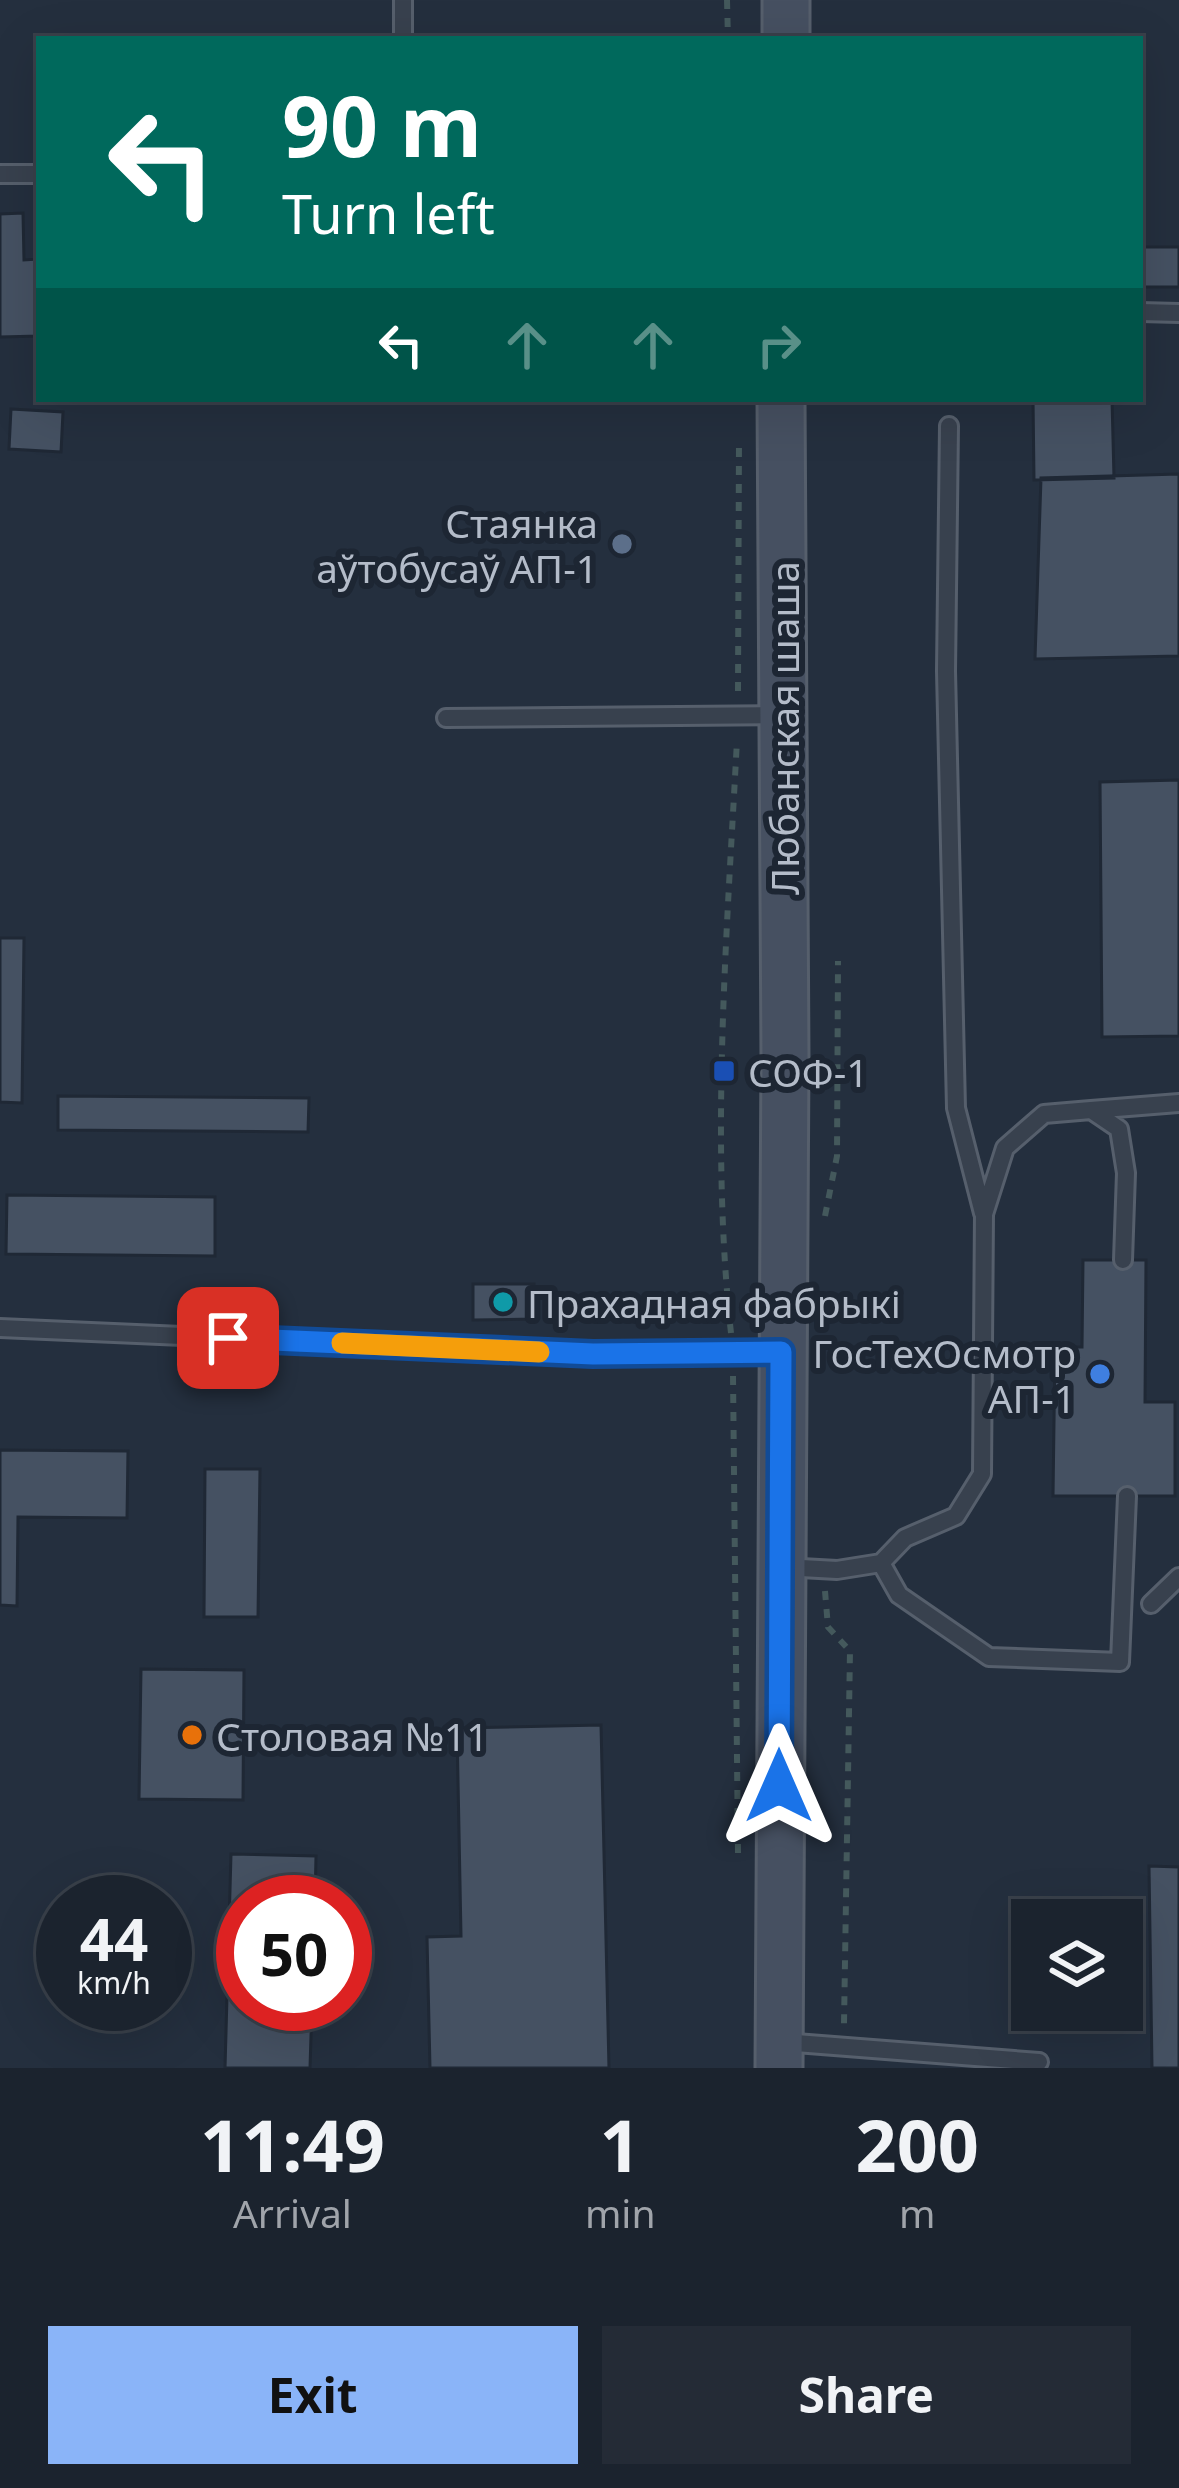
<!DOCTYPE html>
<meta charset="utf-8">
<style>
body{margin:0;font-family:"Noto Sans",sans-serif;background:#242b36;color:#f1f3f6;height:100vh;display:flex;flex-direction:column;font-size:45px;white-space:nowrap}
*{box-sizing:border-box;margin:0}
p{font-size:39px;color:#a0a4aa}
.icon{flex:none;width:66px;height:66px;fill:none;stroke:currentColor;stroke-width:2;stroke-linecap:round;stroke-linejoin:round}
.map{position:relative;height:2068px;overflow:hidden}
.panel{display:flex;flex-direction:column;background:#1b232e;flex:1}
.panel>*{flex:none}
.banner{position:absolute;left:36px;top:36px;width:1107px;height:366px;border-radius:0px;box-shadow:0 12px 48px #0002,0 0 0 3px #39404a;background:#00695c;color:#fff;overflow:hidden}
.controls{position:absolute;left:1011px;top:1899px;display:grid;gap:24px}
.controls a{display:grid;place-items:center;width:132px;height:132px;border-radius:0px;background:#1b232e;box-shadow:0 12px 48px #0002,0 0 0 3px #39404a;font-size:60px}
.speed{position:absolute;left:36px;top:1875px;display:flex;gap:24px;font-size:60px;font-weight:700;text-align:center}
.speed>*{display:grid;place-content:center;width:156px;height:156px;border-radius:50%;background:#1b232e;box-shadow:0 12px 48px #0002,0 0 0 3px #39404a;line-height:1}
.speed small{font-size:30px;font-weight:400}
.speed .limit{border:18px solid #d22;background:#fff;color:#111}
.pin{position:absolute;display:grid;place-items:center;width:102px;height:102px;color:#fff;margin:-51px;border-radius:24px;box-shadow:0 6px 18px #0006}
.me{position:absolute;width:132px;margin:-66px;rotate:0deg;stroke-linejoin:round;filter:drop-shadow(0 0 9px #0008)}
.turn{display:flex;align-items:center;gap:42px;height:252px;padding:0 48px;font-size:54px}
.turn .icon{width:156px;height:156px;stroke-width:2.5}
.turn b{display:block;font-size:84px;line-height:102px}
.lanes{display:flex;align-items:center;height:114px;padding:0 48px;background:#0003;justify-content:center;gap:60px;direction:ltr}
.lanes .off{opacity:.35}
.eta{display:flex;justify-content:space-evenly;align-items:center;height:204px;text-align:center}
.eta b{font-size:72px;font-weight:700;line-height:84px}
.action{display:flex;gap:24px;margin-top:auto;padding:24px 48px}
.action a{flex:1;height:138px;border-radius:0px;background:#8ab4f8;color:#111;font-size:48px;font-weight:700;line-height:138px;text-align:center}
.action a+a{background:#242b36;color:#f1f3f6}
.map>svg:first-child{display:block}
</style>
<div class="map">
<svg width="1179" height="2068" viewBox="0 0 1179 2068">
<rect width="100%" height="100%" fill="#242f3e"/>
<path fill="#455162" stroke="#1f2835" stroke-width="3" d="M23 213 24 260 39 259V336L0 337V214Z
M1140 247H1179V287H1140Z
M1033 399H1112L1114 478 1034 480Z
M11 409 63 412 61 452 9 449Z
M1179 474V656L1035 659 1041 478Z
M1179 780V1036L1102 1037 1100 782Z
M0 938H24L22 1103 0 1102Z
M58 1096 309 1098 308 1132 58 1130Z
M7 1195 215 1197V1256L6 1254Z
M1083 1260H1146L1145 1402H1175V1496H1053L1055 1347H1082Z
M473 1284H534V1319L473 1320Z
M0 1450 128 1451 127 1518 18 1517 17 1606 0 1605Z
M205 1469H260L258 1617H204Z
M141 1669 244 1670 243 1800 139 1799Z
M601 1725 609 2068H430L427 1937 461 1936 457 1728Z
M231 1854 316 1856 315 1902H243V2004H312L310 2068H225Z
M1149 1866 1179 1867V2068H1152Z"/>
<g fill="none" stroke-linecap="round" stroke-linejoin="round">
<g stroke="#565f6c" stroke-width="22">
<path id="service" d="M403 0V39
M0 174H39
M1140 312 1179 313
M949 426 946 671 956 1108 983 1213
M446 718 781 715
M1091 1110 1179 1103
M0 1328 593 1354 779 1352
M881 1563 899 1595 989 1657 1120 1662 1127 1496
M783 1567 837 1570 881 1563 905 1538 956 1516 982 1474 984 1214 1005 1148 1044 1114 1091 1110 1119 1129 1126 1173 1123 1260
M1151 1604 1179 1577
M783 2042 1039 2062"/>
</g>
<g stroke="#565f6c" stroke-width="51">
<path id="secondary" d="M786 39V0
M779 2068 785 1058 781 399"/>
</g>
<path stroke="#44595c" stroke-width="6" stroke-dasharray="9 9" stroke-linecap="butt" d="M727 0 728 39
M738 691 739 440
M825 1216 837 1156 838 961
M731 1333C710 1141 727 933 737 740
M733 1376 738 1854
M825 1591 828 1627 850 1651 844 2024"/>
<use href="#service" stroke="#38414e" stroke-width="16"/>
<use href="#secondary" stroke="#465061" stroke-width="45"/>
</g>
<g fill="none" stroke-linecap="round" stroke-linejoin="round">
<g stroke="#114b97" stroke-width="30">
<path id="route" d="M228 1338 593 1354 781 1352 779 1786"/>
</g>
<use href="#route" stroke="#1a73e8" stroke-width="21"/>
<path stroke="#f59e0b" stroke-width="21" d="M342 1343 539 1352"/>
</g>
<circle fill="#5c6f8a" stroke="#1d2633" stroke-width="4.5" cx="622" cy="544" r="12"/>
<rect fill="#1a4fb4" stroke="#1d2633" stroke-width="4.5" x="712" y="1059" width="24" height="24" rx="6"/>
<circle fill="#0f9aa8" stroke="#1d2633" stroke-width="4.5" cx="503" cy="1302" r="12"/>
<circle fill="#3f7fe0" stroke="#1d2633" stroke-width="4.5" cx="1100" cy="1374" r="12"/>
<circle fill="#e8710a" stroke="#1d2633" stroke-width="4.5" cx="192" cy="1735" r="12"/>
<g text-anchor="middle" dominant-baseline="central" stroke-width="12" stroke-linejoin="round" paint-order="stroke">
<g font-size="39" fill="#b4bcc9" stroke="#1d2633" text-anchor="start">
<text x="598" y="522" text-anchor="end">Стаянка<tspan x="598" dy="45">аўтобусаў АП-1</tspan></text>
<text x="748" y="1071">СОФ-1</text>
<text x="527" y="1302">Прахадная фабрыкі</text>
<text x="1076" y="1352" text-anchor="end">ГосТехОсмотр<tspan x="1076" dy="45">АП-1</tspan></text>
<text x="216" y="1735">Столовая №11</text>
</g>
<g font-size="39" fill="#b4bcc9" stroke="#1d2633">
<text transform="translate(783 728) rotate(-90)">Любанская шаша</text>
</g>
</g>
</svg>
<div class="controls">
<a><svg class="icon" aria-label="layers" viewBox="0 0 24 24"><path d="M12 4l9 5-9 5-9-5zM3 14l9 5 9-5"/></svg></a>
</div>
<div class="speed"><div>44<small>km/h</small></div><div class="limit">50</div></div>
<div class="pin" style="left:228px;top:1338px;background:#d93025"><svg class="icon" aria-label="arrive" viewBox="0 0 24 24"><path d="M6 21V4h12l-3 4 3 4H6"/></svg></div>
<svg class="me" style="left:779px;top:1786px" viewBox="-20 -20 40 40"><path d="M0-17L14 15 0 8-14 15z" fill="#1a73e8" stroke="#fff" stroke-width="4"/></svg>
<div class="banner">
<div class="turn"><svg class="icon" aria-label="left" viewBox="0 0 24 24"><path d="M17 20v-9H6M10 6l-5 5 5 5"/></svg><div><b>90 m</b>Turn left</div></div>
<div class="lanes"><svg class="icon" aria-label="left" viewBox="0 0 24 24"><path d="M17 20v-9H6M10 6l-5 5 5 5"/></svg><svg class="icon off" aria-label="ahead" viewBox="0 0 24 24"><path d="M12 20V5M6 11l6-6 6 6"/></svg><svg class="icon off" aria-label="ahead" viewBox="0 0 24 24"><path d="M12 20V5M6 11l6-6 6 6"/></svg><svg class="icon off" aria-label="right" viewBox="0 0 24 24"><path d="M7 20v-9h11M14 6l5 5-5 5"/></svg></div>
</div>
</div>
<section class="panel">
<div class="eta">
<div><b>11:49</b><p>Arrival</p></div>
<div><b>1</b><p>min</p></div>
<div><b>200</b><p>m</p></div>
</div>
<div class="action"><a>Exit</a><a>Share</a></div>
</section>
